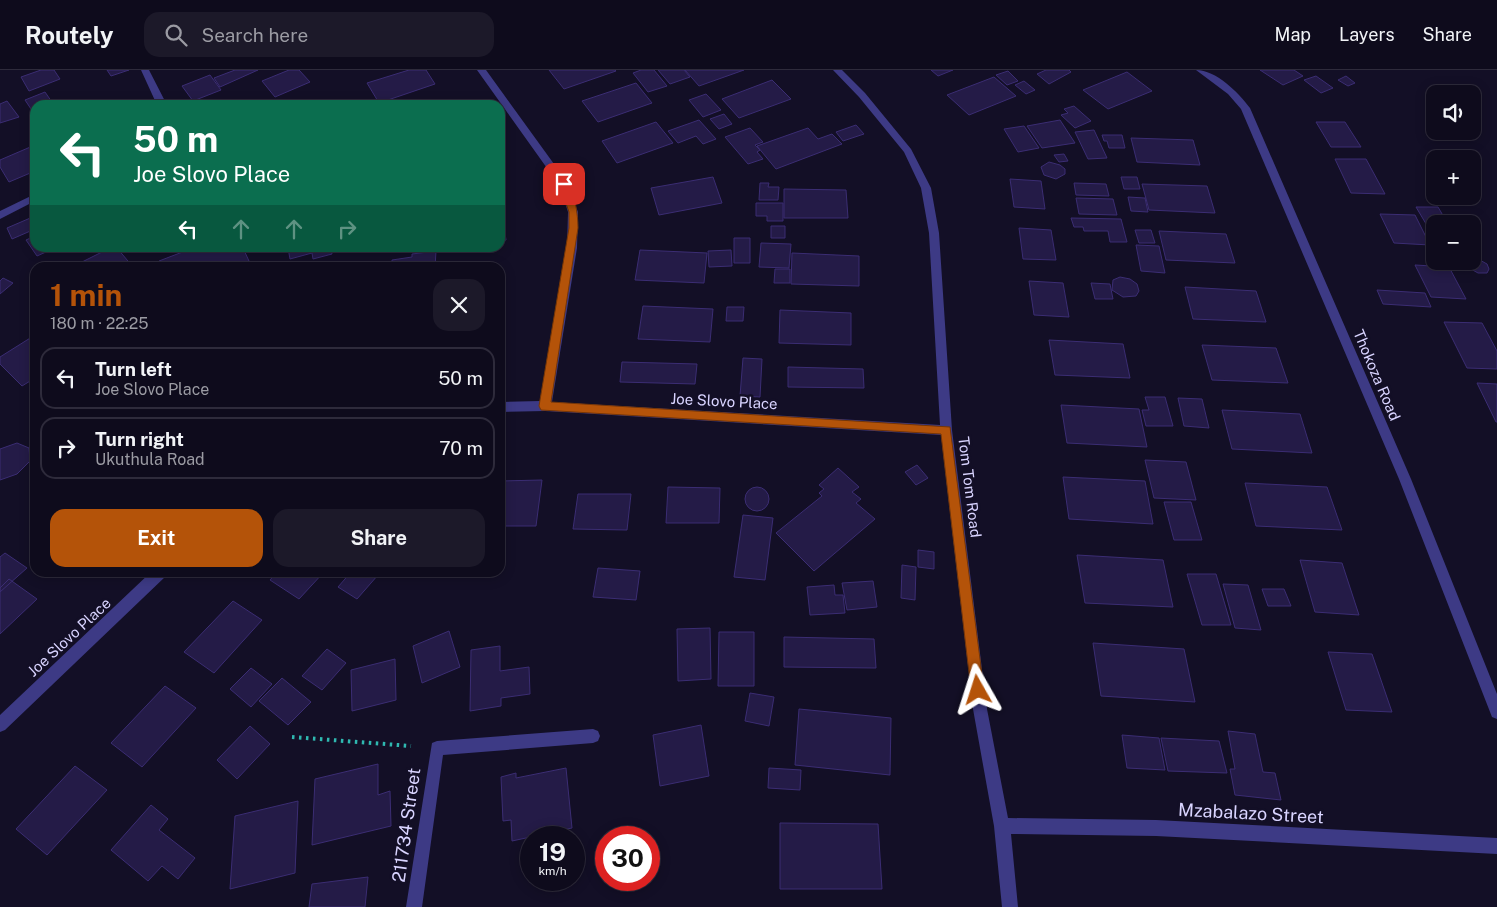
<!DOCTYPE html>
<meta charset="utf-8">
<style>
body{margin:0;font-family:"Public Sans",sans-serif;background:#1c1929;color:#f1f3f6;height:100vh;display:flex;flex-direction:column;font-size:19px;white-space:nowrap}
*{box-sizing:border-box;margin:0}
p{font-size:16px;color:#9b9ba3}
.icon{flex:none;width:28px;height:28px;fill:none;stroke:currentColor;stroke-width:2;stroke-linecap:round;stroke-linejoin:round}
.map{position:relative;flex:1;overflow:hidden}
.drawer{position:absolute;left:30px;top:192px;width:475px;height:315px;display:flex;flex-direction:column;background:#0e0b1c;border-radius:15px;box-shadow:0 2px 12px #0003,0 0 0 1px #2e2b3b}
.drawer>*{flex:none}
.top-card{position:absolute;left:30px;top:30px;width:475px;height:152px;border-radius:15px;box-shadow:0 2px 12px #0003,0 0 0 1px #2e2b3b;background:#0b6e4f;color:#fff;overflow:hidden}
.fabs{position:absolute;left:1426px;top:15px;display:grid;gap:10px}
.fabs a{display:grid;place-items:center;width:55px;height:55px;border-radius:10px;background:#0e0b1c;box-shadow:0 2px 12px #0003,0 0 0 1px #2e2b3b;font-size:25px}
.speed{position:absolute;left:520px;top:756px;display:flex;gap:10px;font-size:25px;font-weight:700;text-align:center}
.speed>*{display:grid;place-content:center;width:65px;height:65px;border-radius:50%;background:#0e0b1c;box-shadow:0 2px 12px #0003,0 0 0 1px #2e2b3b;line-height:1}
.speed small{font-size:12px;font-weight:400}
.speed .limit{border:8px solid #d22;background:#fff;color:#111}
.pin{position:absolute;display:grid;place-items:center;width:42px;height:42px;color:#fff;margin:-21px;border-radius:10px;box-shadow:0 2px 8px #0006}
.me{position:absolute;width:55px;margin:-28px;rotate:354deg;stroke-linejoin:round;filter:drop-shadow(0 0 4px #0008)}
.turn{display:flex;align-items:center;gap:18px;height:105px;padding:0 20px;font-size:22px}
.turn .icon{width:65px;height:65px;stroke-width:2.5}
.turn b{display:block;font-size:35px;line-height:42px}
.lanes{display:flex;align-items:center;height:48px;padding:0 20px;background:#0003;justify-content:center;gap:25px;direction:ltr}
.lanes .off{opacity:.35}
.round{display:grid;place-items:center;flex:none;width:52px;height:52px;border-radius:15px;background:#1c1929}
.headline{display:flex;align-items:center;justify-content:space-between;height:85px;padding:0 20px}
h1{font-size:30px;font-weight:700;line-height:38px;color:#b45309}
.cta{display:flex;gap:10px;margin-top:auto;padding:10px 20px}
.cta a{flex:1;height:58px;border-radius:15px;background:#b45309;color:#fff;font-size:20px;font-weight:700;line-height:58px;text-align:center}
.cta a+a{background:#1c1929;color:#f1f3f6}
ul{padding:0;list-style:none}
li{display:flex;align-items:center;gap:15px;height:62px;margin:0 10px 8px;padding:0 10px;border:2px solid #2e2b3b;border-radius:15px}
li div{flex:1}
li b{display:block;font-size:19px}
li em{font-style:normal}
header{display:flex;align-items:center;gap:30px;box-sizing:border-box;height:70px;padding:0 25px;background:#0e0b1c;border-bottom:1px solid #2e2b3b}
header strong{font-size:24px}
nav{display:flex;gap:28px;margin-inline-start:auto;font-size:18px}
.search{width:350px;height:45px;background:#1c1929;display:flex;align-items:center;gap:12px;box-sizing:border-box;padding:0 18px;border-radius:15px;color:#9b9ba3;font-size:19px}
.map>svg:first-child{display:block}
</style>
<header>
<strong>Routely</strong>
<div class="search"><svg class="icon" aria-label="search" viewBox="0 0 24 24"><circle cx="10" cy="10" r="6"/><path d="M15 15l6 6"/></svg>Search here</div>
<nav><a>Map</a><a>Layers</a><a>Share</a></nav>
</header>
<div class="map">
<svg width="1497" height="837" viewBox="0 0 1497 837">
<rect width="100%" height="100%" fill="#130f26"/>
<path fill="#241b47" stroke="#3b2d73" d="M41 0H54L60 9 29 21 21 7Z
M107 0H129L111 6Z
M235 0H258L220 17 214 8Z
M289 0H299L310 12 275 27 262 11Z
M409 0H426L435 14 379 33 367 13Z
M549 0H615L616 1 564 19Z
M641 0H654L667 16 648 22 633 3Z
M658 0H684L690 7 670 14Z
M685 0H744L699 16Z
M931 0H953L938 6Z
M1046 0H1069L1071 2 1049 14 1037 4Z
M1260 0H1294L1303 6 1283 15Z
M1008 1 1018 11 1007 15 996 5Z
M1127 2 1152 21 1108 39 1083 20Z
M210 5 221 20 193 31 182 16Z
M1316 6 1333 18 1321 23 1304 10Z
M1346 6 1355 13 1348 16 1338 10Z
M994 7 1016 26 969 45 947 25Z
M772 10 791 29 739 48 722 29Z
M1024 11 1035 20 1026 24 1015 15Z
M636 13 652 33 598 52 582 31Z
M45 22 54 35H35V45L25 30Z
M706 24 721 40 703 47 689 30Z
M7 31 19 47 0 53V34Z
M1074 36 1091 51 1075 58 1061 45 1068 43 1064 39Z
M724 44 732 54 719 59 710 49Z
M699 50 716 69 703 74 696 66 678 73 668 61Z
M1060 50 1075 73 1042 78 1027 56Z
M656 52 673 73 617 93 602 71Z
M1316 52H1345L1361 77H1331Z
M856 55 864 64 843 71 836 62Z
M1024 56 1039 78 1018 82 1004 59Z
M750 58 763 72 755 75 760 80 757 82 763 89 748 94 725 67Z
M808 58 818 69 832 64 842 74 776 99 757 76Z
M1094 60 1107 88 1088 89 1075 62Z
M1102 65H1122L1125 78H1109L1107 71H1104Z
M1131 68 1193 70 1200 95 1137 92Z
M35 75V101L9 112 0 97V90Z
M1064 84 1068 91 1059 92 1054 85Z
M1335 89H1366L1385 124 1351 123Z
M1049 92 1060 95 1065 99V104L1056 109 1044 105 1041 97Z
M713 107 722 133 659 145 651 118Z
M1121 107H1137L1140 119H1124Z
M1010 109 1041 111 1045 139 1014 137Z
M760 113H769L768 117H779L778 130H759Z
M1074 113 1106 114 1109 126 1076 125Z
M1142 114 1207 116 1215 143 1149 140Z
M784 119 846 120 848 148H784Z
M1128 127 1145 128 1148 142 1131 141Z
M1076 128 1113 129 1117 145 1079 144Z
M756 133H783V151H767V146H756Z
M1416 137H1438L1448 154H1435V169Z
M500 143H502L506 170 500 171Z
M1380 144 1415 145 1430 175 1394 173Z
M35 146V159L12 169 7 158Z
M1071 148 1121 149 1127 172H1110L1108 161H1084L1083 157H1074Z
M771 156H785V168H771Z
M1019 158 1051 160 1056 190 1023 189Z
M1135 160H1151L1155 173H1139Z
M1159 161 1226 164 1235 193 1166 190Z
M35 166V178H55L37 186 26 170Z
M734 168H750V193H734Z
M761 173 791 174 789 198 759 197Z
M1136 175 1159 176 1165 203 1141 201Z
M110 178H117L133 197 70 198Z
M193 178H243L249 191 232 198H161L159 191Z
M288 178H331L332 184 313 189 312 183 290 189Z
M373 178H396L373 182Z
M640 180 707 183 704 213 635 210Z
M731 180 732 196 709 197 708 181Z
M436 181 435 198H392V190L412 187V184Z
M792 183 859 186V216L791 214Z
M1472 189H1478L1487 194 1489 199 1487 203H1478L1471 199 1468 192 1472 191Z
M1415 195 1449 197 1466 229 1431 227Z
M775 199H790V213H774Z
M1120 207 1130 209 1137 214 1139 221 1136 226 1123 227 1112 220 1113 210Z
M3 208 13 213 0 224V211Z
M1029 211 1063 213 1069 247 1034 245Z
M1091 213 1110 214 1113 229H1095Z
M1185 217 1256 221 1266 252 1193 249Z
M1377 220 1425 223 1431 237 1383 234Z
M643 236 713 239 710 272 638 269Z
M727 237H744L743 251H726Z
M780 240 851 243V275L779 273Z
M1444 252 1482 253 1497 281V299L1467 298Z
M35 265V308L22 316 0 294V287Z
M1049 270 1123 274 1130 308 1055 305Z
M1202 275 1276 278 1288 313 1212 310Z
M743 288 762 289 760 327 740 326Z
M622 292 697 294 695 314 620 312Z
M788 297 863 299 864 318 788 317Z
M1477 313 1497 314V352H1496Z
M1145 327H1165L1173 356H1146L1142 340H1149Z
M1178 328 1202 329 1209 358 1184 356Z
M1061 335 1139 339 1147 377 1067 373Z
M1222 340 1300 344 1312 383 1232 379Z
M17 373 29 378 30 391 17 404 0 410V379Z
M1145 390 1186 392 1196 430 1154 428Z
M917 395 928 408 916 415 905 402Z
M838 398 859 417 852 422 861 429 856 433 875 449 814 501 776 463 822 426 819 423 824 419 819 415Z
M1063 407 1145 411 1153 454 1069 449Z
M542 410 536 456H500V411Z
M1245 413 1327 417 1342 460 1256 456Z
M668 417 720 418 719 453H666Z
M745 429a12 12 0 1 1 24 0a12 12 0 1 1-24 0Z
M578 424H631L627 460 573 459Z
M1164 432H1191L1202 470H1174Z
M743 445 773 448 765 510 734 507Z
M918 480 934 482V499L918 497Z
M5 483 27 498 0 522V487Z
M1077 485 1163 490 1173 537 1085 533Z
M1300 490 1342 493 1359 545 1315 542Z
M902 495 916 497 915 530 901 528Z
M598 498 640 501 636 530 593 527Z
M277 502H324L299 529 270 510Z
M351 502H374L378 505 357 529 338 517Z
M415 502H441V505H415Z
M1187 504H1216L1231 555H1202Z
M9 509 37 529 0 564V518Z
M873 511 877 537 847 540 842 513Z
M1223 514 1248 515 1261 560 1235 558Z
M834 515 835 525H843L845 543 810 545 807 517Z
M1262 519H1284L1291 536H1268Z
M233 531 262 550 214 603 184 582Z
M710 558 711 609 678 611 677 559Z
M449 561 460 597 422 613 413 576Z
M719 562H754V616H718Z
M784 567 874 569 876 598 784 597Z
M1093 573 1184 579 1195 632 1101 626Z
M500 576V601L529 597 530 624 501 628V636L470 641 471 580Z
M327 579 346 593 322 620 302 606Z
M1328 582 1372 584 1392 642 1346 640Z
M395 589 396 630 352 641 351 600Z
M251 598 272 614 251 637 230 619Z
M282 608 311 632 288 655 259 631Z
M165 616 196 638 142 697 111 673Z
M750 623 774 627 769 656 745 651Z
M799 639 891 648 890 705 795 695Z
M701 655 709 706 660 716 653 665Z
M250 656 270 674 237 709 217 690Z
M1228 661 1255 664 1263 702 1275 703 1281 730 1235 725 1230 699H1235Z
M1122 665 1159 668 1165 700 1127 698Z
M1161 668 1219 671 1227 703 1168 701Z
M378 694V725L390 721 391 756 312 775 315 709Z
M75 696 107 720 47 785 16 759Z
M566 698 572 758 512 771 511 750 503 751 501 707 516 703V708Z
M769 698 801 700 800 720 768 718Z
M298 731 295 803 230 819 235 746Z
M151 735 168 749 159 760 195 788 178 809 162 796 148 811 111 780Z
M780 753 878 754 882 819H780Z
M368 807 365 837H309L312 814Z"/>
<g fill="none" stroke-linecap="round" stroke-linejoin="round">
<path stroke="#2fb8b0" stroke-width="4" stroke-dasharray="2.5 4.5" stroke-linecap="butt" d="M292 667 411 676"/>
<path fill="#3d3a85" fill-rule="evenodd" d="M141 0H149L167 35H157Z
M477 0H486L567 112 578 142 577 178 552 332 940 355 929 163 921 118 904 82 859 27 833 0H842L865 23 911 79 931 118 939 163 952 360 987 639 1008 748 1156 750 1497 768V784L1156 766 1011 764 1018 837H1002L994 756 973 639 941 365 545 341 500 342V332L540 331 567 178 568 142 559 115Z
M1196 0C1216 0 1238 22 1250 38L1411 409 1497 624V649L1492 647 1399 409 1241 39 1228 24Z
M35 124V131L0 149V141Z
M151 502H167L166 506 5 660 0 662V645Z
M593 659 598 661 600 666 598 671 593 673 443 685 422 837H406L432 673 437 671Z"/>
</g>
<path fill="#b45309" stroke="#753606" d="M564 111C575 116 578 147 578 158L551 332 950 357 984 620 982 625 978 626 973 625 971 620 941 364 541 340 539 336 569 158V142L559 114Z"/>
<g text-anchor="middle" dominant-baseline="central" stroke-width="5" stroke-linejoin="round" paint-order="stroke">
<g font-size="15" fill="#d9d4ff" stroke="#130f26">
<text transform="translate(1377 305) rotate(67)">Thokoza Road</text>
<text transform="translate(724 331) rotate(3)">Joe Slovo Place</text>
<text transform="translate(970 417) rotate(83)">Tom Tom Road</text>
<text transform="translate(69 567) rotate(-43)">Joe Slovo Place</text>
</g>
<g font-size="18" fill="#d9d4ff" stroke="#130f26">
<text transform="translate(1251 743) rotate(3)">Mzabalazo Street</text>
<text transform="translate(406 755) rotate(-82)">211734 Street</text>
</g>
</g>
</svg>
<div class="fabs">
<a><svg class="icon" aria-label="sound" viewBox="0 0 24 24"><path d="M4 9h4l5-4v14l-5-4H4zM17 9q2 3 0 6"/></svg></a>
<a>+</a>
<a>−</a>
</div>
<div class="speed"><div>19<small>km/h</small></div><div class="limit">30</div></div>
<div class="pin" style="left:564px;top:114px;background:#d93025"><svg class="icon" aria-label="arrive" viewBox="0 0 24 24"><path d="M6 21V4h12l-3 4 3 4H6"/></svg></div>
<svg class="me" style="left:978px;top:620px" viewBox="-20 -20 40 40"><path d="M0-17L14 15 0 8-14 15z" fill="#b45309" stroke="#fff" stroke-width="4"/></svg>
<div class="top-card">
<div class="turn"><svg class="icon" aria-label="left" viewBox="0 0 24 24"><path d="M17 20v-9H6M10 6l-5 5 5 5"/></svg><div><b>50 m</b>Joe Slovo Place</div></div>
<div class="lanes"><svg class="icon" aria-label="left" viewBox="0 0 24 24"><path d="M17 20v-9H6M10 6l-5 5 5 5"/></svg><svg class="icon off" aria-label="ahead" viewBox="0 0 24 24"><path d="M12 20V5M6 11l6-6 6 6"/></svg><svg class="icon off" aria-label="ahead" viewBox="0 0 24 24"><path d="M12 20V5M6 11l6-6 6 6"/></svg><svg class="icon off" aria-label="right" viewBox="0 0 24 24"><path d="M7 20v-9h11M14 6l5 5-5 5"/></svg></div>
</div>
<section class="drawer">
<div class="headline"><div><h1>1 min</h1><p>180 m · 22:25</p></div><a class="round"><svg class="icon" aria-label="close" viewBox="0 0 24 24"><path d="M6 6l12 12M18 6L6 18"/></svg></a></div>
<ul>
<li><svg class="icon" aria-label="left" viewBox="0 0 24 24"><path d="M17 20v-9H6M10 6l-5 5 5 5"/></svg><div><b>Turn left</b><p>Joe Slovo Place</p></div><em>50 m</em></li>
<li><svg class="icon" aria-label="right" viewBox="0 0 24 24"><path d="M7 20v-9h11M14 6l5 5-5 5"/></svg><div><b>Turn right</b><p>Ukuthula Road</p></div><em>70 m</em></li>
</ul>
<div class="cta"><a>Exit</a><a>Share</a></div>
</section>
</div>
